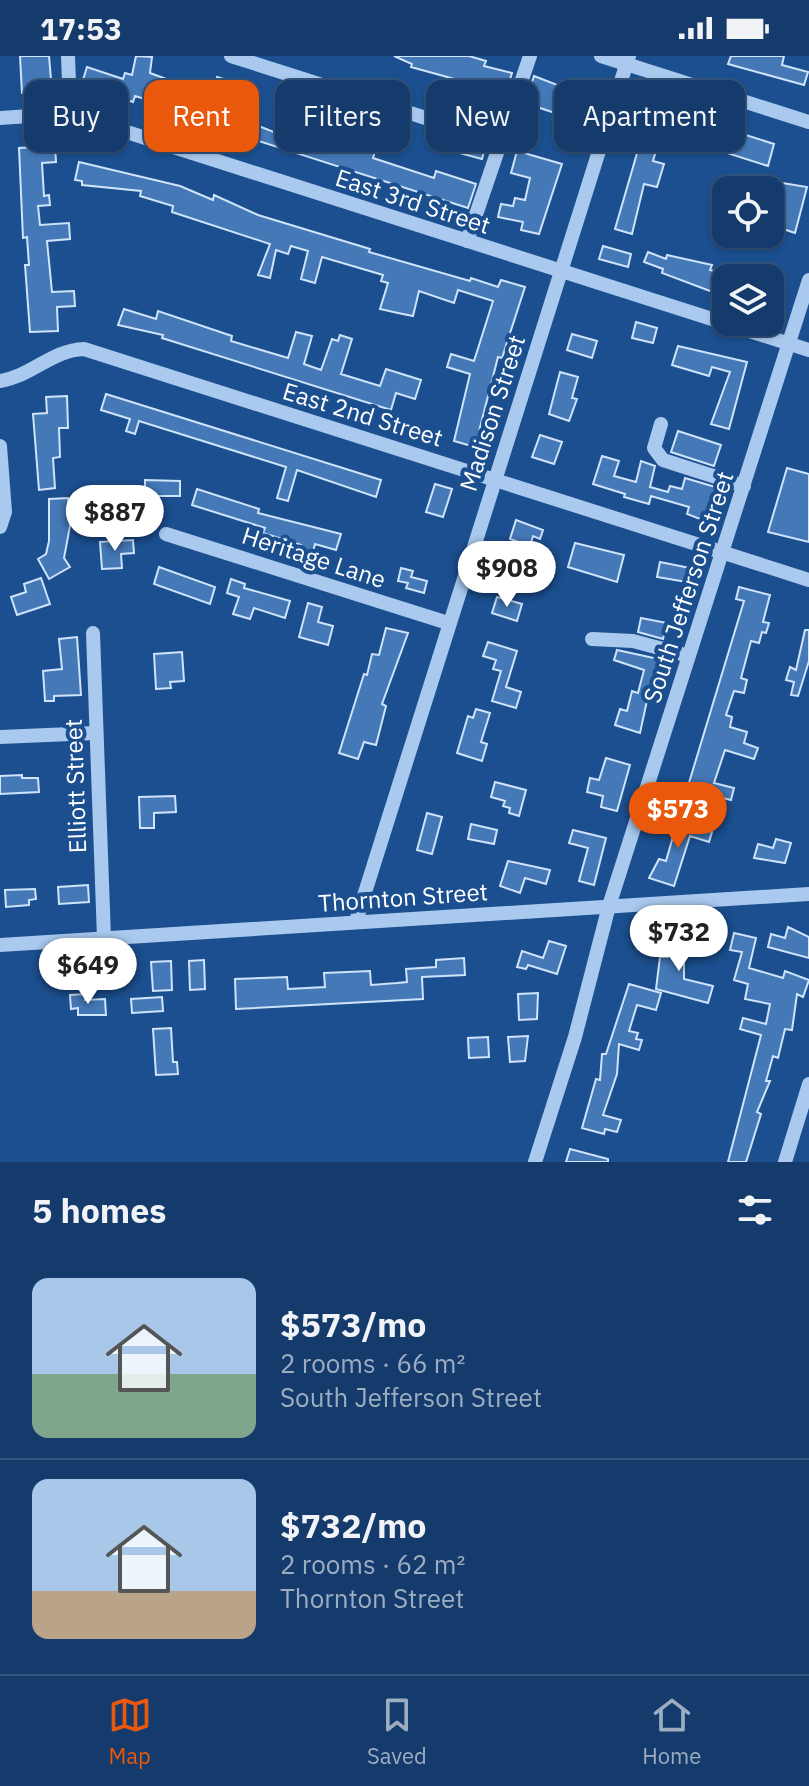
<!DOCTYPE html>
<meta charset="utf-8">
<style>
:root{--surface:#143b6b;--page:#214673;--text:#f1f3f6;--muted:#9dadc1;--line:#33557e;--accent:#ea580c}
body{margin:0;font-family:"IBM Plex Sans",sans-serif;background:var(--page);color:var(--text);height:100vh;display:flex;flex-direction:column;font-size:30px;white-space:nowrap}
*{box-sizing:border-box;margin:0}
p{font-size:26px;color:var(--muted)}
.icon{flex:none;width:44px;height:44px;fill:none;stroke:currentColor;stroke-width:2;stroke-linecap:round;stroke-linejoin:round}
.map{position:relative;height:1106px;overflow:hidden}
.side{display:flex;flex-direction:column;background:var(--surface);flex:1}
.side>*{flex:none}
.top-card{position:absolute;left:24px;top:24px;width:762px;height:72px;display:flex;gap:16px}
.fabs{position:absolute;left:712px;top:120px;display:grid;gap:16px}
.fabs a{display:grid;place-items:center;width:72px;height:72px;border-radius:16px;background:var(--surface);box-shadow:0 2px 6px #0004,0 0 0 2px var(--line);font-size:40px}
.price{position:absolute;translate:-50% -68px;padding:0 18px;border-radius:28px;background:#fff;color:#222;font-size:26px;line-height:52px;filter:drop-shadow(0 2px 4px #0008)}
.price::after{content:'';position:absolute;left:50%;top:48px;width:24px;height:18px;margin-left:-12px;background:inherit;clip-path:polygon(0 0,100% 0,50% 100%)}
.price.on{background:var(--accent);color:#fff}
ul{padding:0;list-style:none}
li{display:flex;align-items:center;gap:24px;height:200px;padding:0 32px}
li+li{border-top:2px solid var(--line)}
li span{display:grid;place-items:center;flex:none;width:224px;height:160px;border-radius:16px;color:#555}
li>.icon{margin-inline-start:auto}
span .icon{width:96px;height:96px;fill:#fffc;stroke-width:1}
li b{font-size:34px}
h2{display:flex;justify-content:space-between;align-items:center;height:96px;padding:0 32px;font-size:34px}
.chip{padding:0 28px;border-radius:16px;background:var(--surface);box-shadow:0 2px 6px #0004,0 0 0 2px var(--line);font-size:28px;line-height:72px}
.chip.on{background:var(--accent);color:#fff}
.status{display:flex;justify-content:space-between;align-items:center;height:56px;padding:0 40px;background:var(--surface);direction:ltr}
.status svg{height:22px;fill:currentColor}
.dock{display:flex;justify-content:space-around;align-items:center;height:112px;border-top:2px solid var(--line);background:var(--surface);font-size:22px;color:var(--muted)}
.dock a{display:grid;justify-items:center;gap:4px}
.dock .on{color:var(--accent)}
.map>svg:first-child{display:block}
.building{fill:#4478b7;stroke:#cfe3fa;stroke-width:2}
.lines{fill:none;stroke-linecap:round;stroke-linejoin:round}
.minor{stroke:#a9c9ee;stroke-width:14}
.labels{text-anchor:middle;dominant-baseline:central;stroke-width:8;stroke-linejoin:round;paint-order:stroke}
.street-label{font-size:24px;fill:#fff;stroke:#1b4f8f}
</style>
<div class="status"><b>17:53</b><svg viewBox="0 0 49 12"><path d="M0 12V9h3v3zM5 12V6h3v6zM10 12V3h3v9zM15 12V0h3v12zM26 1h20v11H26zM47 4h2v5h-2z"/></svg></div>
<div class="map">
<svg width="809" height="1106" viewBox="0 0 809 1106">
<rect width="100%" height="100%" fill="#1b4f8f"/>
<!-- building -->
<path class="building" d="M 20,0 L 49,0 L 52,35 L 22,37 Z
M 136,0 L 152,1 L 150,17 L 172,25 L 165,49 L 135,40 L 133,46 L 81,30 L 87,11 L 123,23 L 125,17 L 132,19 Z
M 394,0 L 469,0 L 486,5 L 484,10 L 512,17 L 508,30 L 497,28 L 496,33 L 482,29 L 475,58 L 462,55 L 469,27 L 411,11 L 412,8 Z
M 731,0 L 784,0 L 782,9 L 808,16 L 804,29 L 728,8 Z
M 534,20 L 578,37 L 566,78 L 556,75 L 559,65 L 553,63 L 555,57 L 525,47 Z
M 217,21 L 230,25 L 221,55 L 276,77 L 287,36 L 300,40 L 294,60 L 361,84 L 362,81 L 378,86 L 373,102 L 434,122 L 436,115 L 476,128 L 468,152 L 171,57 L 175,43 L 208,50 Z
M 654,45 L 682,53 L 680,58 L 774,88 L 768,110 L 677,81 L 676,87 L 662,83 L 666,67 L 650,62 Z
M 446,79 L 485,92 L 482,103 L 441,92 Z
M 640,87 L 657,91 L 653,105 L 664,108 L 657,131 L 644,128 L 632,178 L 615,173 Z
M 55,90 L 56,106 L 42,107 L 44,140 L 49,139 L 50,149 L 38,150 L 40,169 L 69,167 L 70,183 L 47,185 L 52,236 L 74,235 L 75,250 L 57,251 L 58,275 L 30,276 L 25,209 L 29,209 L 27,181 L 23,182 L 19,92 Z
M 517,95 L 562,108 L 539,178 L 521,174 L 523,166 L 498,161 L 501,148 L 513,150 L 515,142 L 525,144 L 530,122 L 511,117 Z
M 79,106 L 180,130 L 213,144 L 214,139 L 258,159 L 370,193 L 369,196 L 470,225 L 471,222 L 498,231 L 501,224 L 525,231 L 502,302 L 498,301 L 475,391 L 454,385 L 470,318 L 447,311 L 451,298 L 474,305 L 493,245 L 458,234 L 454,247 L 419,235 L 413,260 L 398,257 L 380,253 L 388,227 L 381,225 L 383,219 L 322,201 L 315,227 L 301,223 L 308,195 L 291,190 L 288,198 L 276,194 L 270,222 L 258,219 L 270,188 L 172,156 L 173,150 L 140,140 L 141,135 L 82,129 L 82,125 L 75,124 Z
M 770,125 L 807,131 L 795,177 L 774,170 L 778,157 L 770,155 Z
M 603,190 L 631,198 L 628,211 L 599,203 Z
M 648,196 L 666,203 L 667,199 L 712,209 L 710,214 L 726,218 L 726,241 L 662,217 L 663,213 L 644,206 Z
M 124,253 L 156,263 L 158,255 L 232,280 L 231,285 L 288,302 L 296,276 L 312,280 L 304,308 L 321,314 L 332,283 L 338,285 L 340,279 L 352,283 L 341,318 L 380,330 L 386,313 L 421,324 L 415,343 L 396,337 L 391,354 L 162,282 L 163,279 L 118,269 Z
M 636,266 L 657,272 L 653,287 L 632,282 Z
M 572,278 L 597,285 L 592,302 L 567,294 Z
M 678,290 L 747,306 L 729,373 L 711,368 L 730,316 L 712,311 L 709,320 L 672,309 Z
M 560,316 L 578,321 L 572,342 L 577,343 L 569,365 L 549,358 Z
M 106,338 L 381,424 L 376,441 L 297,414 L 288,445 L 277,442 L 286,411 L 139,365 L 135,378 L 126,375 L 130,363 L 101,354 Z
M 67,340 L 68,372 L 59,372 L 60,401 L 53,402 L 55,432 L 39,434 L 33,358 L 47,357 L 46,341 Z
M 678,375 L 721,389 L 714,410 L 671,396 Z
M 540,379 L 562,386 L 554,408 L 532,401 Z
M 602,400 L 619,405 L 614,420 L 636,426 L 641,405 L 655,410 L 650,431 L 668,436 L 670,430 L 682,433 L 685,422 L 722,433 L 720,442 L 714,440 L 705,465 L 687,458 L 689,451 L 651,440 L 649,448 L 624,441 L 625,438 L 593,428 Z
M 787,412 L 809,418 L 809,486 L 768,476 Z
M 145,424 L 180,425 L 180,440 L 145,440 Z
M 435,428 L 452,433 L 443,461 L 426,456 Z
M 123,433 L 142,440 L 130,470 L 106,461 L 112,446 L 118,448 Z
M 197,433 L 259,453 L 258,457 L 341,478 L 336,494 L 315,488 L 312,500 L 299,496 L 301,489 L 263,477 L 265,472 L 192,449 Z
M 68,442 L 70,470 L 64,502 L 70,511 L 49,523 L 38,503 L 46,498 L 49,485 L 49,443 Z
M 516,464 L 543,474 L 540,483 L 533,480 L 530,490 L 510,483 Z
M 133,484 L 134,497 L 121,498 L 122,512 L 102,513 L 100,486 Z
M 575,487 L 624,499 L 617,526 L 568,511 Z
M 660,506 L 690,512 L 687,526 L 657,521 Z
M 159,511 L 215,531 L 210,548 L 154,528 Z
M 401,512 L 413,515 L 411,521 L 427,525 L 424,537 L 406,532 L 408,527 L 398,525 Z
M 41,522 L 50,548 L 17,559 L 11,541 L 26,536 L 24,528 Z
M 231,523 L 245,528 L 244,532 L 290,545 L 285,562 L 254,552 L 250,563 L 233,558 L 239,541 L 227,537 Z
M 739,531 L 770,539 L 763,566 L 769,567 L 766,577 L 762,576 L 759,587 L 751,585 L 741,622 L 747,624 L 744,637 L 734,635 L 726,659 L 732,661 L 730,671 L 747,676 L 744,687 L 758,692 L 754,703 L 725,694 L 714,727 L 734,732 L 731,744 L 710,739 L 707,747 L 685,740 L 744,545 L 736,543 Z
M 497,541 L 522,548 L 517,565 L 492,557 Z
M 308,547 L 322,551 L 318,566 L 333,570 L 328,589 L 299,581 Z
M 641,562 L 667,567 L 663,583 L 638,576 Z
M 386,572 L 408,577 L 382,648 L 386,650 L 376,689 L 364,686 L 358,703 L 339,697 L 364,618 L 367,619 L 372,598 L 379,599 Z
M 805,574 L 809,574 L 809,605 L 798,640 L 791,639 L 794,626 L 786,624 L 790,611 L 796,614 Z
M 77,581 L 81,639 L 54,640 L 54,645 L 45,645 L 43,615 L 62,613 L 59,583 Z
M 488,586 L 517,595 L 506,631 L 521,636 L 516,652 L 492,645 L 501,615 L 493,613 L 496,604 L 483,600 Z
M 617,594 L 663,604 L 657,627 L 651,626 L 640,677 L 615,669 L 620,653 L 627,655 L 632,635 L 638,637 L 644,614 L 614,604 Z
M 182,596 L 184,625 L 170,626 L 171,632 L 156,633 L 154,598 Z
M 476,653 L 490,657 L 481,686 L 487,688 L 482,705 L 457,697 L 468,660 L 473,662 Z
M 606,702 L 630,709 L 617,755 L 601,751 L 603,740 L 587,736 L 590,722 L 599,724 Z
M 22,719 L 22,722 L 38,722 L 39,736 L 0,738 L 0,720 Z
M 495,726 L 526,734 L 519,760 L 509,757 L 510,752 L 503,750 L 505,745 L 491,741 Z
M 175,740 L 176,756 L 154,757 L 154,772 L 140,772 L 139,741 Z
M 680,756 L 694,760 L 691,770 L 712,776 L 709,786 L 690,780 L 674,830 L 649,822 L 659,803 L 666,805 Z
M 427,757 L 442,761 L 432,798 L 417,794 Z
M 471,768 L 497,774 L 494,788 L 468,783 Z
M 573,774 L 606,782 L 594,829 L 579,825 L 588,792 L 569,787 Z
M 776,783 L 791,787 L 785,807 L 754,802 L 758,788 L 773,792 Z
M 508,805 L 550,814 L 546,828 L 525,822 L 520,837 L 500,830 Z
M 88,829 L 89,846 L 59,848 L 58,831 Z
M 35,833 L 36,843 L 29,844 L 29,849 L 6,851 L 5,834 Z
M 788,871 L 809,881 L 809,902 L 768,891 L 771,878 L 785,882 Z
M 668,877 L 684,877 L 684,923 L 713,930 L 708,947 L 656,933 L 660,901 L 668,901 Z
M 734,877 L 756,882 L 749,912 L 783,922 L 785,915 L 809,924 L 803,941 L 797,938 L 792,974 L 785,973 L 778,1002 L 773,1000 L 766,1025 L 770,1025 L 757,1056 L 761,1058 L 746,1106 L 728,1106 L 761,979 L 740,973 L 743,962 L 766,968 L 770,948 L 745,943 L 748,928 L 734,924 L 742,896 L 730,894 Z
M 549,885 L 566,890 L 557,918 L 528,909 L 526,913 L 517,911 L 522,895 L 543,902 Z
M 464,902 L 465,919 L 422,921 L 423,943 L 236,953 L 235,923 L 287,921 L 288,933 L 325,931 L 324,917 L 370,915 L 371,929 L 397,927 L 407,926 L 406,913 L 436,911 L 436,904 Z
M 204,904 L 205,933 L 190,934 L 189,905 Z
M 171,905 L 172,934 L 153,935 L 151,906 Z
M 629,928 L 661,937 L 656,954 L 637,949 L 629,975 L 638,977 L 636,983 L 642,984 L 639,994 L 619,988 L 617,1018 L 603,1059 L 621,1064 L 617,1076 L 605,1073 L 604,1078 L 582,1072 L 596,1023 L 600,1024 L 602,998 L 606,998 Z
M 538,937 L 537,963 L 519,964 L 518,938 Z
M 85,938 L 85,944 L 105,943 L 106,959 L 78,959 L 78,952 L 71,953 L 70,939 Z
M 162,941 L 163,955 L 132,957 L 131,943 Z
M 171,972 L 173,1006 L 177,1006 L 178,1018 L 156,1019 L 153,973 Z
M 528,980 L 525,1005 L 510,1006 L 508,981 Z
M 488,981 L 489,1001 L 469,1002 L 468,982 Z
M 570,1093 L 608,1103 L 608,1106 L 566,1106 Z"/>
<g class="lines">
<!-- minor -->
<path class="minor" d="M 231,0 L 501,86
M 601,0 L 809,66
M 60,58 L 69,27 L 68,0
M 0,62 L 60,58 L 83,62 L 809,294
M 467,185 L 530,0
M 0,325 C 32,320 52,294 84,293 L 809,524
M 661,368 L 654,392 L 663,404 L 744,430
M 0,390 L 5,456 L 0,471
M 166,478 L 448,567
M 93,577 L 104,882
M 592,583 L 633,585 L 689,600
M 0,681 L 95,677
M 356,865 L 629,0
M 0,889 L 809,838
M 535,1106 L 575,981 L 609,850 L 809,224
M 785,1106 L 809,1028"/>
</g>
<g class="labels">
<!-- street labels -->
<g class="street-label">
<text transform="translate(413 145) rotate(18)">East 3rd Street</text>
<text transform="translate(492 357) rotate(-72)">Madison Street</text>
<text transform="translate(363 358) rotate(17)">East 2nd Street</text>
<text transform="translate(314 501) rotate(18)">Heritage Lane</text>
<text transform="translate(688 531) rotate(-72)">South Jefferson Street</text>
<text transform="translate(75 730) rotate(-92)">Elliott Street</text>
<text transform="translate(403 841) rotate(-4)">Thornton Street</text>
</g>
</g>
</svg>
<div class="fabs">
<a><svg class="icon" aria-label="locate" viewBox="0 0 24 24"><circle cx="12" cy="12" r="6"/><path d="M12 2v4M12 18v4M2 12h4M18 12h4"/></svg></a>
<a><svg class="icon" aria-label="layers" viewBox="0 0 24 24"><path d="M12 4l9 5-9 5-9-5zM3 14l9 5 9-5"/></svg></a>
</div>
<b class="price" style="left:115px;top:497px">$887</b>
<b class="price" style="left:507px;top:553px">$908</b>
<b class="price on" style="left:678px;top:794px">$573</b>
<b class="price" style="left:679px;top:917px">$732</b>
<b class="price" style="left:88px;top:950px">$649</b>
<div class="top-card">
<a class="chip">Buy</a>
<a class="chip on">Rent</a>
<a class="chip">Filters</a>
<a class="chip">New</a>
<a class="chip">Apartment</a>
</div>
</div>
<section class="side">
<h2>5 homes<svg class="icon" aria-label="filters" viewBox="0 0 24 24"><path d="M4 7h16M4 17h16"/><circle cx="9" cy="7" r="2"/><circle cx="15" cy="17" r="2"/></svg></h2>
<ul>
<li><span style="background:linear-gradient(#a9c7e8 60%,#7fa58c 0)"><svg class="icon" aria-label="home" viewBox="0 0 24 24"><path d="M3 11l9-7 9 7M6 9v11h12V9"/></svg></span><div><b>$573/mo</b><p>2 rooms · 66 m²</p><p>South Jefferson Street</p></div></li>
<li><span style="background:linear-gradient(#a9c7e8 70%,#b9a48a 0)"><svg class="icon" aria-label="home" viewBox="0 0 24 24"><path d="M3 11l9-7 9 7M6 9v11h12V9"/></svg></span><div><b>$732/mo</b><p>2 rooms · 62 m²</p><p>Thornton Street</p></div></li>
</ul>
</section>
<nav class="dock">
<a class="on"><svg class="icon" aria-label="map" viewBox="0 0 24 24"><path d="M3 6l6-2 6 2 6-2v14l-6 2-6-2-6 2zM9 4v14M15 6v14"/></svg>Map</a>
<a><svg class="icon" aria-label="saved" viewBox="0 0 24 24"><path d="M7 4h10v16l-5-4-5 4z"/></svg>Saved</a>
<a><svg class="icon" aria-label="home" viewBox="0 0 24 24"><path d="M3 11l9-7 9 7M6 9v11h12V9"/></svg>Home</a>
</nav>
